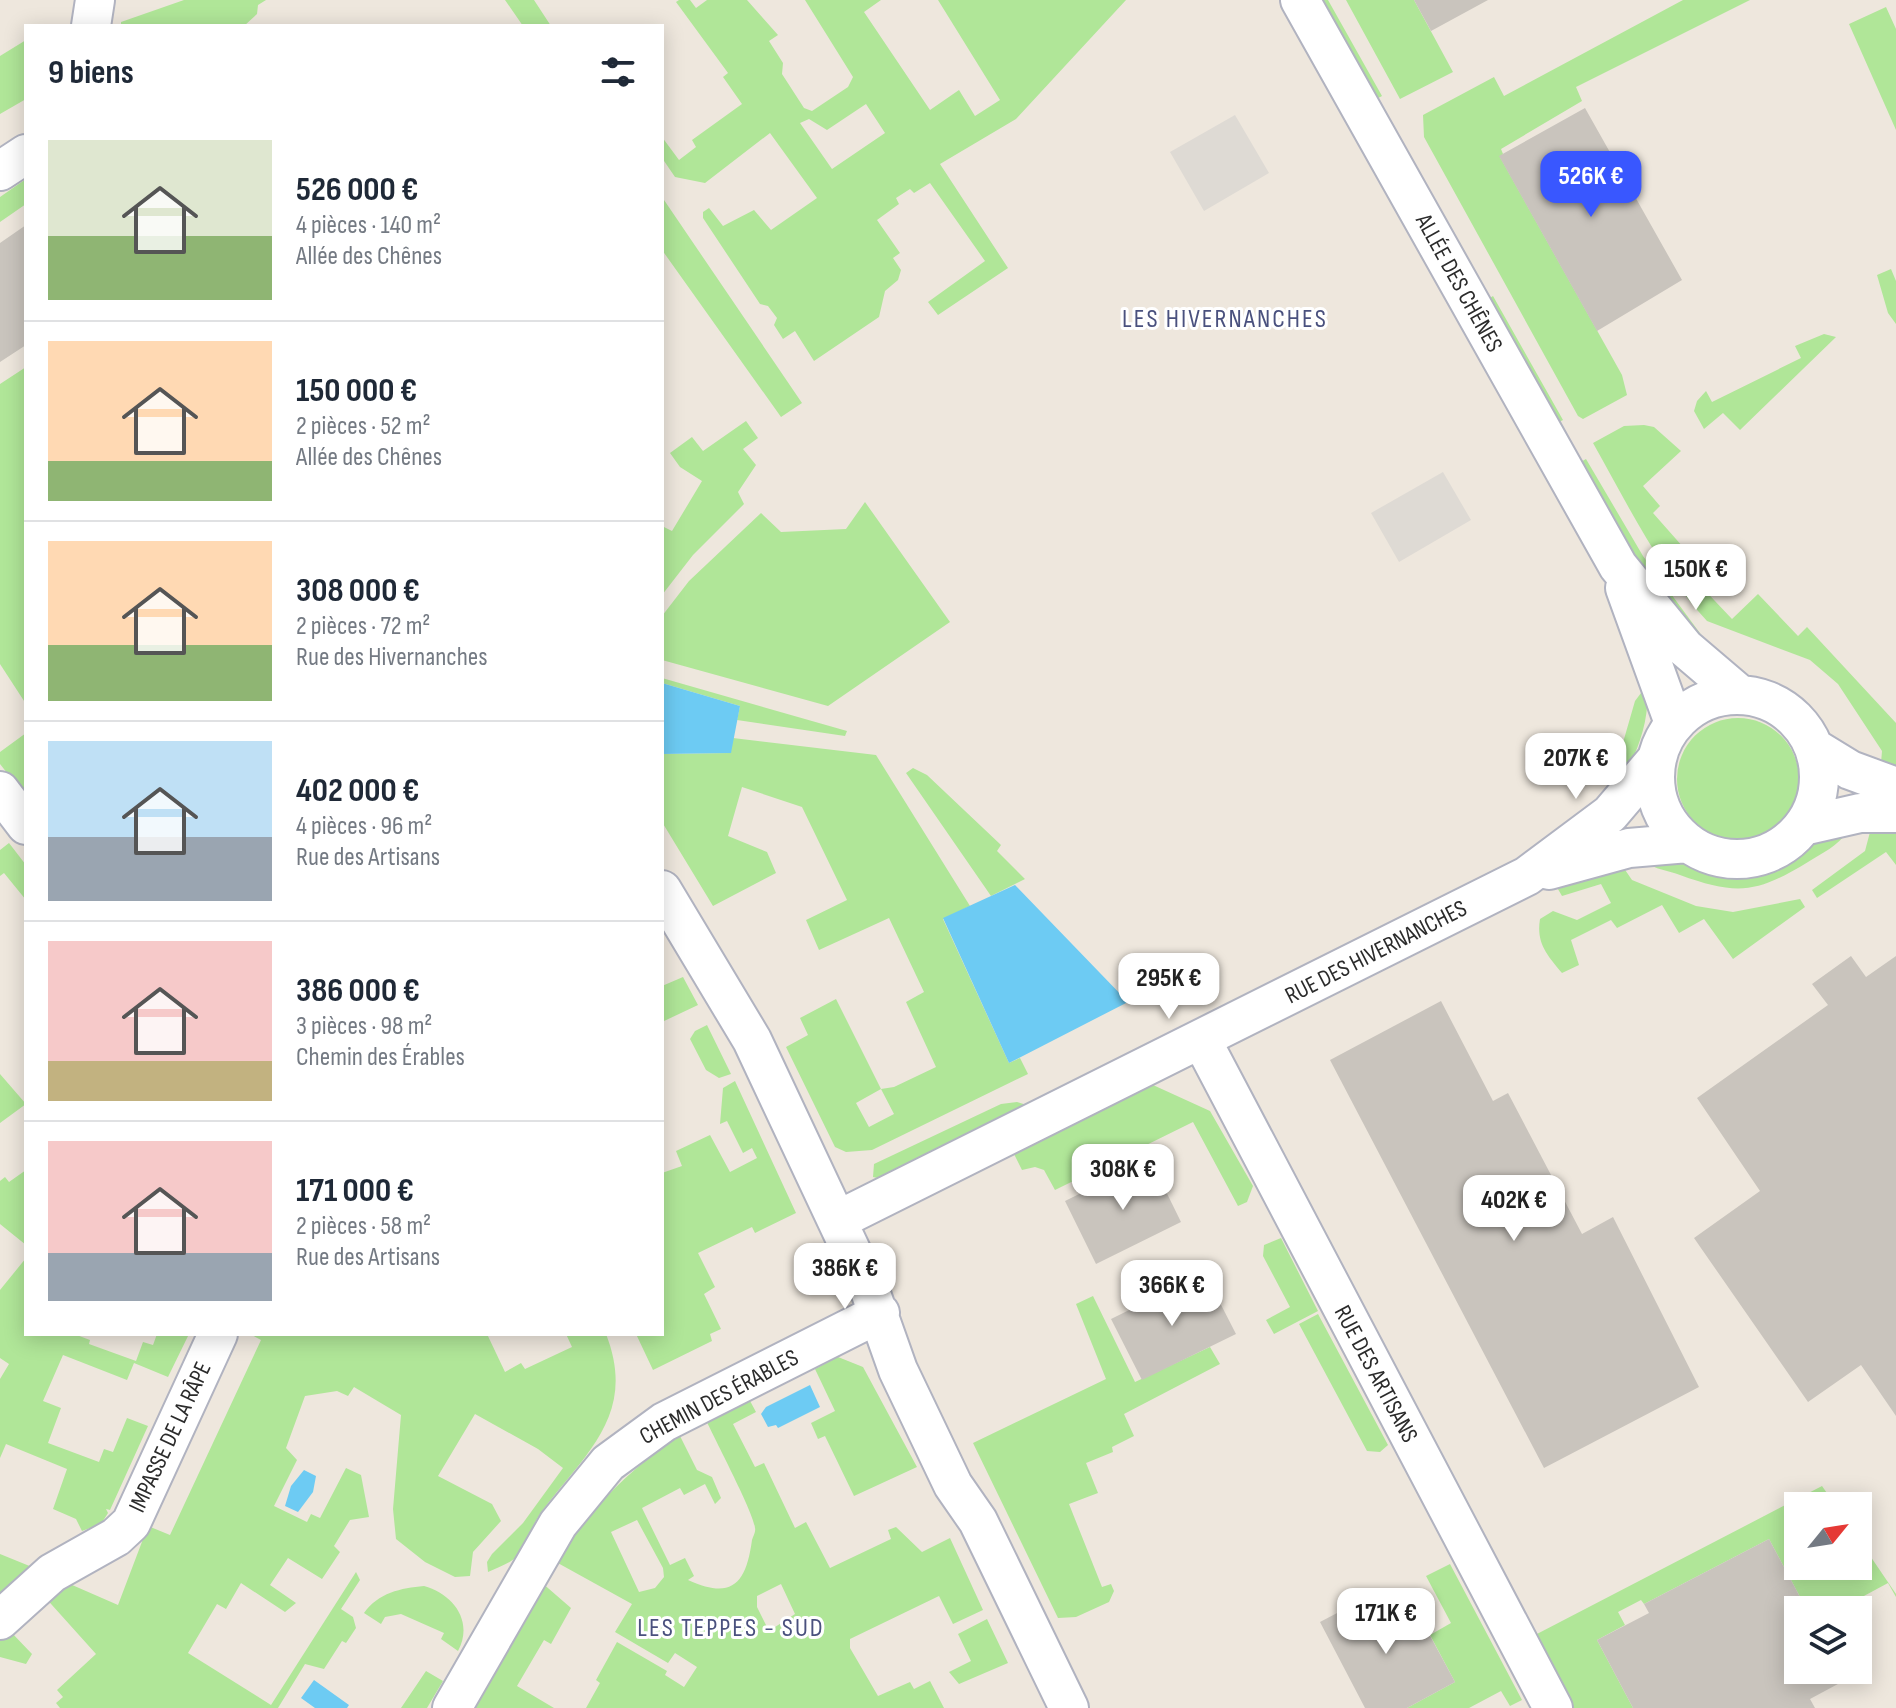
<!DOCTYPE html>
<html lang="fr">
<meta charset="utf-8">
<style>
:root{--surface:#fff;--page:#f2f2f3;--text:#1f2937;--muted:#747a83;--line:#e0e1e3;--accent:#3957ff}
body{margin:0;font-family:"Sofia Sans Condensed",sans-serif;background:var(--page);color:var(--text);height:100vh;display:flex;flex-direction:column;font-size:30px;white-space:nowrap}
*{box-sizing:border-box;margin:0}
p{font-size:26px;color:var(--muted)}
.icon{flex:none;width:44px;height:44px;fill:none;stroke:currentColor;stroke-width:2;stroke-linecap:round;stroke-linejoin:round}
.map{position:relative;flex:1;overflow:hidden}
.side{position:absolute;left:24px;top:24px;width:640px;height:1312px;display:flex;flex-direction:column;background:var(--surface);border-radius:0px;box-shadow:0 4px 20px #0003}
.side>*{flex:none}
.needle{width:52px;rotate:60deg}
.tools{position:absolute;left:1784px;top:1492px;display:grid;gap:16px}
.tools a{display:grid;place-items:center;width:88px;height:88px;border-radius:0px;background:var(--surface);box-shadow:0 4px 20px #0003;font-size:40px}
.price{position:absolute;translate:-50% -68px;padding:0 18px;border-radius:16px;background:#fff;color:#222;font-size:26px;line-height:52px;filter:drop-shadow(0 2px 4px #0008)}
.price::after{content:'';position:absolute;left:50%;top:48px;width:24px;height:18px;margin-left:-12px;background:inherit;clip-path:polygon(0 0,100% 0,50% 100%)}
.price.current{background:var(--accent);color:#fff}
ul{padding:0;list-style:none}
li{display:flex;align-items:center;gap:24px;height:200px;padding:0 24px}
li+li{border-top:2px solid var(--line)}
li span{display:grid;place-items:center;flex:none;width:224px;height:160px;border-radius:0px;color:#555}
li>.icon{margin-inline-start:auto}
span .icon{width:96px;height:96px;fill:#fffc;stroke-width:1}
li b{font-size:34px}
h2{display:flex;justify-content:space-between;align-items:center;height:96px;padding:0 24px;font-size:34px}
.map>svg:first-child{display:block}
.green{fill:#b0e698;fill-rule:evenodd}
.plaza{fill:#dedad4}
.water{fill:#6dcbf3}
.building{fill:#c9c4bd}
.lines{fill:none;stroke-linecap:round;stroke-linejoin:round}
.street-casing{stroke:#b1b3c0;stroke-width:42}
.street{stroke:#fff;stroke-width:38}
.labels{text-anchor:middle;dominant-baseline:central;stroke-width:6;stroke-linejoin:round;paint-order:stroke}
.street-label{font-size:24px;fill:#2b2b2b;stroke:#fff}
.neighbourhood-label{font-size:26px;letter-spacing:2px;fill:#4a517e;stroke:#fff}
</style>
<div class="map">
<svg width="1896" height="1708" viewBox="0 0 1896 1708">
<rect width="100%" height="100%" fill="#eee7dd"/>
<!-- green -->
<path class="green" d="M 184,0 L 266,0 L 258,5 L 257,14 L 244,26 L 121,26 L 121,22 Z
M 505,0 L 534,0 L 551,26 L 523,26 Z
M 679,0 L 690,0 L 696,8 L 707,0 L 747,0 L 778,35 L 769,41 L 783,63 L 782,74 L 804,108 L 812,111 L 848,87 L 853,77 L 805,0 L 881,0 L 864,12 L 930,110 L 959,90 L 975,116 L 1000,100 L 938,0 L 1126,0 L 1016,119 L 940,164 L 1008,268 L 938,315 L 928,302 L 985,261 L 930,183 L 914,193 L 910,189 L 896,198 L 899,204 L 877,220 L 900,253 L 893,258 L 901,270 L 898,280 L 885,291 L 879,317 L 814,361 L 795,331 L 783,339 L 774,325 L 777,318 L 768,306 L 760,304 L 703,218 L 703,212 L 709,208 L 723,226 L 754,210 L 771,230 L 817,198 L 770,133 L 705,183 L 675,177 L 662,158 L 662,137 L 679,160 L 696,147 L 692,140 L 742,104 L 723,77 L 728,73 L 676,2 ZM 866,104 L 885,133 L 832,169 L 800,123 L 809,119 L 827,130 Z
M 1315,0 L 1328,0 L 1382,96 L 1371,102 Z
M 1346,0 L 1414,0 L 1453,72 L 1400,99 Z
M 1683,0 L 1750,0 L 1576,87 L 1582,101 L 1501,149 L 1503,154 L 1500,157 L 1622,375 L 1627,395 L 1583,419 L 1578,416 L 1424,137 L 1423,115 L 1494,77 L 1504,96 Z
M 1886,7 L 1896,29 L 1896,130 L 1849,24 Z
M 26,40 L 26,99 L 0,114 L 0,56 Z
M 26,179 L 26,204 L 0,222 L 0,197 Z
M 662,197 L 802,403 L 781,417 L 662,250 Z
M 1891,269 L 1896,281 L 1896,324 L 1888,313 L 1877,275 Z
M 1493,296 L 1563,420 L 1555,424 L 1485,301 Z
M 1824,334 L 1836,337 L 1740,430 L 1723,413 L 1704,429 L 1694,411 L 1697,401 L 1706,391 L 1712,402 L 1801,358 L 1795,346 Z
M 26,367 L 26,704 L 0,664 L 0,384 Z
M 746,421 L 758,438 L 743,449 L 756,465 L 738,492 L 744,504 L 693,555 L 662,595 L 662,526 L 672,531 L 702,481 L 680,467 L 670,453 L 692,437 L 703,451 Z
M 1644,425 L 1654,427 L 1681,451 L 1643,486 L 1660,506 L 1653,513 L 1706,573 L 1697,582 L 1732,619 L 1758,594 L 1798,636 L 1807,627 L 1896,723 L 1896,767 L 1881,763 L 1882,751 L 1838,684 L 1810,660 L 1707,621 C 1659,570 1627,503 1593,443 L 1624,426 Z
M 1586,459 L 1643,556 L 1705,640 L 1697,645 L 1633,558 L 1577,464 Z
M 865,502 L 950,622 L 828,706 L 662,660 L 662,616 L 689,581 L 761,513 L 781,532 L 846,529 Z
M 662,678 L 847,731 L 845,736 L 737,720 L 740,706 L 662,683 Z
M 1647,685 C 1651,725 1633,768 1607,798 L 1635,701 Z
M1677 779a61 61 0 1 1 122 0a61 61 0 1 1-122 0Z
M 26,733 L 26,797 L 0,764 L 0,752 Z
M 733,738 L 876,755 L 970,906 L 943,919 L 1009,1063 L 1020,1058 L 1028,1074 L 872,1150 L 846,1152 L 835,1147 L 786,1047 L 808,1035 L 800,1018 L 836,999 L 881,1089 L 894,1087 L 936,1067 L 906,1002 L 924,992 L 889,918 L 819,950 L 806,920 L 847,900 L 802,807 L 742,787 L 728,836 L 767,852 L 776,873 L 713,906 L 662,822 L 662,754 L 730,753 ZM 881,1089 L 894,1114 L 869,1127 L 856,1103 Z
M 913,768 L 927,775 L 1001,845 L 997,851 L 1025,879 L 991,896 L 906,773 Z
M 1847,832 C 1838,846 1822,853 1808,862 C 1757,893 1738,896 1680,875 C 1669,871 1656,869 1645,863 L 1674,857 L 1717,875 L 1757,873 L 1777,866 L 1818,839 Z
M 1870,832 L 1896,832 L 1896,865 L 1886,852 L 1817,898 L 1812,890 L 1865,851 Z
M 9,843 L 26,865 L 26,900 L 4,873 L 0,876 L 0,850 Z
M 1619,861 L 1632,880 L 1696,906 L 1733,912 L 1800,899 L 1805,907 L 1733,959 L 1704,919 L 1679,933 L 1662,905 L 1617,928 L 1611,920 L 1571,940 L 1579,965 L 1562,973 C 1547,955 1536,943 1540,919 L 1553,911 L 1577,920 L 1611,903 L 1601,884 L 1562,896 L 1555,884 Z
M 683,977 L 698,1005 L 662,1022 L 662,986 Z
M 707,1025 L 731,1074 L 719,1078 L 706,1070 L 690,1039 L 695,1031 Z
M 0,1074 L 26,1104 L 0,1123 Z
M 735,1081 L 796,1213 L 755,1233 L 752,1227 L 698,1253 L 715,1287 L 704,1294 L 721,1329 L 710,1334 L 712,1341 L 653,1370 L 636,1334 L 662,1334 L 662,1173 L 682,1166 L 676,1151 L 710,1135 L 730,1172 L 757,1158 L 752,1148 L 743,1153 L 727,1121 L 720,1124 L 723,1088 Z
M 1153,1085 L 1210,1111 L 1253,1186 L 1247,1202 L 1238,1206 L 1193,1122 L 1055,1190 L 1044,1170 L 1035,1167 L 1022,1170 L 1014,1154 Z
M 1017,1102 L 1030,1106 L 882,1179 L 873,1177 L 874,1164 L 1001,1104 Z
M 26,1170 L 26,1245 L 0,1224 L 0,1181 L 5,1177 L 9,1182 Z
M 1281,1238 L 1318,1311 L 1274,1334 L 1266,1320 L 1290,1307 L 1263,1256 L 1264,1245 Z
M 26,1258 L 26,1334 L 74,1334 L 90,1340 L 89,1344 L 136,1361 L 143,1342 L 153,1345 L 157,1334 L 189,1334 L 168,1377 L 134,1363 L 127,1380 L 63,1355 L 43,1401 L 61,1408 L 48,1443 L 99,1462 L 104,1449 L 113,1452 L 127,1418 L 148,1426 L 110,1510 L 106,1509 L 108,1513 L 101,1524 L 82,1531 L 76,1519 L 53,1509 L 67,1469 L 6,1444 L 0,1458 L 0,1379 L 9,1364 L 0,1358 L 0,1290 Z
M 1093,1296 L 1135,1382 L 1210,1347 L 1220,1364 L 1124,1414 L 1134,1436 L 1112,1447 L 1113,1452 L 1086,1463 L 1098,1493 L 1069,1504 L 1102,1587 L 1111,1584 L 1114,1591 L 1109,1602 L 1076,1617 L 1058,1618 L 973,1443 L 1106,1379 L 1076,1304 Z
M 1318,1314 L 1388,1445 L 1380,1452 L 1367,1451 L 1299,1324 Z
M 250,1334 L 487,1334 L 505,1372 L 521,1363 L 525,1369 L 572,1347 L 566,1334 L 606,1334 C 638,1416 584,1454 540,1514 C 531,1527 526,1547 515,1558 C 509,1564 496,1568 488,1572 L 487,1562 L 492,1554 L 523,1523 L 563,1468 L 538,1449 L 475,1414 L 438,1476 L 492,1504 L 501,1521 L 473,1552 L 470,1576 L 455,1577 L 425,1562 L 396,1539 L 393,1509 L 401,1415 L 354,1387 L 348,1396 L 337,1391 L 305,1396 L 286,1448 L 297,1460 L 274,1506 L 307,1522 L 311,1514 L 320,1518 L 346,1468 L 361,1475 L 369,1517 L 350,1520 L 334,1546 L 340,1552 L 322,1579 L 288,1558 L 270,1585 L 296,1603 L 285,1612 L 241,1583 L 226,1609 L 217,1604 L 188,1653 L 271,1705 L 356,1572 L 360,1580 L 341,1609 L 353,1617 L 356,1628 L 346,1643 L 342,1641 L 324,1669 L 305,1664 L 278,1708 L 60,1708 L 56,1703 L 63,1697 L 57,1690 L 96,1654 L 43,1595 L 63,1581 L 118,1605 L 148,1526 L 170,1535 L 261,1340 Z
M 838,1357 L 863,1367 L 917,1467 L 854,1496 L 825,1436 L 818,1439 L 811,1423 L 835,1411 L 815,1369 Z
M 749,1399 L 756,1412 L 733,1424 L 755,1467 L 764,1463 L 795,1528 L 806,1522 L 830,1568 L 891,1539 L 888,1530 L 896,1527 L 922,1552 L 950,1538 L 983,1610 L 953,1624 L 939,1596 L 850,1639 L 850,1648 L 878,1696 L 910,1682 L 914,1689 L 930,1681 L 944,1708 L 586,1708 L 600,1683 L 596,1680 L 617,1642 L 667,1671 L 665,1675 L 684,1687 L 697,1667 L 675,1653 L 668,1663 L 615,1632 L 632,1604 L 556,1562 C 590,1510 627,1470 680,1436 L 697,1470 L 712,1477 L 721,1498 L 715,1504 L 705,1484 L 684,1495 L 680,1488 L 642,1508 L 670,1565 L 685,1558 L 694,1576 L 688,1580 C 732,1600 746,1584 752,1540 C 753,1536 756,1532 755,1528 C 754,1513 715,1440 706,1420 ZM 637,1520 L 663,1568 L 664,1577 L 655,1588 L 639,1592 L 611,1532 ZM 781,1584 L 795,1614 L 769,1631 L 757,1607 L 757,1596 Z
M 1822,1486 L 1836,1506 L 1798,1506 L 1798,1566 L 1858,1566 L 1858,1538 L 1896,1594 L 1896,1597 L 1888,1583 L 1838,1610 L 1807,1610 L 1769,1539 L 1644,1604 L 1641,1600 L 1618,1612 L 1625,1625 L 1597,1640 L 1633,1708 L 1573,1708 L 1535,1635 Z
M 0,1554 L 32,1567 L 0,1600 Z
M 1450,1564 L 1522,1700 L 1510,1706 L 1501,1691 L 1469,1708 L 1407,1708 L 1455,1682 L 1430,1635 L 1451,1623 L 1426,1576 Z
M 541,1582 L 571,1608 L 551,1644 L 544,1640 L 517,1686 L 554,1708 L 471,1708 Z
M 424,1586 C 453,1594 474,1621 458,1651 L 441,1639 L 444,1633 L 401,1614 L 385,1617 L 381,1624 L 364,1613 C 378,1593 401,1588 424,1586 Z
M 987,1619 L 1008,1663 L 959,1684 L 949,1672 L 971,1661 L 958,1634 Z
M 10,1631 L 32,1654 L 26,1664 L 0,1657 L 0,1641 Z
M 426,1671 L 443,1681 L 427,1708 L 401,1708 Z"/>
<!-- plaza -->
<path class="plaza" d="M 1235,115 L 1269,173 L 1204,211 L 1170,152 Z
M 1443,472 L 1471,520 L 1399,562 L 1371,513 Z"/>
<!-- water -->
<path class="water" d="M 662,683 L 740,706 L 731,753 L 662,754 Z
M 1015,885 L 1128,1002 L 1009,1063 L 943,918 Z
M 810,1385 L 820,1407 L 778,1428 L 776,1425 L 768,1427 L 761,1414 L 766,1407 Z
M 304,1470 L 316,1476 L 313,1492 L 298,1512 L 285,1506 L 291,1486 Z
M 314,1680 L 349,1705 L 347,1708 L 315,1708 L 301,1698 Z"/>
<!-- building -->
<path class="building" d="M 1414,0 L 1488,0 L 1431,31 Z
M 1585,108 L 1682,280 L 1597,331 L 1499,156 Z
M 26,225 L 26,345 L 0,362 L 0,243 Z
M 1851,956 L 1866,977 L 1896,956 L 1896,1416 L 1861,1365 L 1808,1402 L 1694,1238 L 1760,1191 L 1697,1098 L 1828,1005 L 1812,984 Z
M 1441,1001 L 1493,1101 L 1508,1093 L 1582,1234 L 1613,1217 L 1699,1387 L 1544,1468 L 1330,1060 Z
M 1150,1159 L 1181,1222 L 1096,1264 L 1065,1201 Z
M 1194,1278 L 1205,1300 L 1216,1295 L 1236,1334 L 1142,1380 L 1111,1319 Z
M 1769,1539 L 1807,1610 L 1798,1610 L 1798,1670 L 1864,1670 L 1810,1699 L 1815,1708 L 1633,1708 L 1597,1640 L 1649,1613 L 1644,1604 Z
M 1379,1591 L 1400,1630 L 1411,1628 L 1421,1633 L 1427,1630 L 1455,1682 L 1407,1708 L 1365,1708 L 1320,1622 Z"/>
<g class="lines">
<!-- street casing -->
<g class="street-casing">
<path id="street" d="M 1300,0 L 1618,566 L 1685,648 L 1739,694
M 91,26 L 95,0
M 0,171 L 26,154
M 1625,588 L 1674,723
M1655 777a82 82 0 1 1 164 0a82 82 0 1 1-164 0Z
M 1814,748 L 1850,770 L 1896,787
M 0,791 L 26,825
M 1803,826 L 1860,813 L 1896,813
M 1549,870 L 1629,848 L 1688,843
M 662,890 L 752,1040 L 870,1291 L 898,1370 L 953,1485 L 978,1521 L 1069,1708
M 1201,1039 L 1553,1708
M 838,1220 L 1527,876 L 1610,814 L 1656,760
M 0,1620 L 52,1573 L 116,1537 L 131,1523 L 218,1334
M 452,1708 L 558,1524 L 608,1463 L 664,1422 L 880,1313"/>
</g>
<!-- street -->
<use href="#street" class="street"/>
</g>
<g class="labels">
<!-- street labels -->
<g class="street-label">
<text transform="translate(1459 283) rotate(61)">ALLÉE DES CHÊNES</text>
<text transform="translate(1376 952) rotate(-27)">RUE DES HIVERNANCHES</text>
<text transform="translate(1376 1374) rotate(62)">RUE DES ARTISANS</text>
<text transform="translate(719 1397) rotate(-28)">CHEMIN DES ÉRABLES</text>
<text transform="translate(170 1437) rotate(-65)">IMPASSE DE LA RÂPE</text>
</g>
<!-- neighbourhood labels -->
<g class="neighbourhood-label">
<text x="1225" y="319">LES HIVERNANCHES</text>
<text x="731" y="1628">LES TEPPES - SUD</text>
</g>
</g>
</svg>
<div class="tools">
<a><svg class="needle" viewBox="-14 -14 28 28"><path d="M0-13l5 13h-10z" fill="#e53935"/><path d="M0 13l5-13h-10z" fill="#747a83"/></svg></a>
<a><svg class="icon" aria-label="layers" viewBox="0 0 24 24"><path d="M12 4l9 5-9 5-9-5zM3 14l9 5 9-5"/></svg></a>
</div>
<b class="price current" style="left:1591px;top:219px">526K €</b>
<b class="price" style="left:1696px;top:612px">150K €</b>
<b class="price" style="left:1576px;top:801px">207K €</b>
<b class="price" style="left:1169px;top:1021px">295K €</b>
<b class="price" style="left:1123px;top:1212px">308K €</b>
<b class="price" style="left:1514px;top:1243px">402K €</b>
<b class="price" style="left:845px;top:1311px">386K €</b>
<b class="price" style="left:1172px;top:1328px">366K €</b>
<b class="price" style="left:1386px;top:1656px">171K €</b>
<section class="side">
<h2>9 biens<svg class="icon" aria-label="filters" viewBox="0 0 24 24"><path d="M4 7h16M4 17h16"/><circle cx="9" cy="7" r="2"/><circle cx="15" cy="17" r="2"/></svg></h2>
<ul>
<li><span style="background:linear-gradient(#dfe7d0 60%,#8fb573 0)"><svg class="icon" aria-label="home" viewBox="0 0 24 24"><path d="M3 11l9-7 9 7M6 9v11h12V9"/></svg></span><div><b>526 000 €</b><p>4 pièces · 140 m²</p><p>Allée des Chênes</p></div></li>
<li><span style="background:linear-gradient(#ffd9b3 75%,#8fb573 0)"><svg class="icon" aria-label="home" viewBox="0 0 24 24"><path d="M3 11l9-7 9 7M6 9v11h12V9"/></svg></span><div><b>150 000 €</b><p>2 pièces · 52 m²</p><p>Allée des Chênes</p></div></li>
<li><span style="background:linear-gradient(#ffd9b3 65%,#8fb573 0)"><svg class="icon" aria-label="home" viewBox="0 0 24 24"><path d="M3 11l9-7 9 7M6 9v11h12V9"/></svg></span><div><b>308 000 €</b><p>2 pièces · 72 m²</p><p>Rue des Hivernanches</p></div></li>
<li><span style="background:linear-gradient(#bfe0f5 60%,#9aa5b1 0)"><svg class="icon" aria-label="home" viewBox="0 0 24 24"><path d="M3 11l9-7 9 7M6 9v11h12V9"/></svg></span><div><b>402 000 €</b><p>4 pièces · 96 m²</p><p>Rue des Artisans</p></div></li>
<li><span style="background:linear-gradient(#f6c9c9 75%,#c2b280 0)"><svg class="icon" aria-label="home" viewBox="0 0 24 24"><path d="M3 11l9-7 9 7M6 9v11h12V9"/></svg></span><div><b>386 000 €</b><p>3 pièces · 98 m²</p><p>Chemin des Érables</p></div></li>
<li><span style="background:linear-gradient(#f6c9c9 70%,#9aa5b1 0)"><svg class="icon" aria-label="home" viewBox="0 0 24 24"><path d="M3 11l9-7 9 7M6 9v11h12V9"/></svg></span><div><b>171 000 €</b><p>2 pièces · 58 m²</p><p>Rue des Artisans</p></div></li>
</ul>
</section>
</div>
